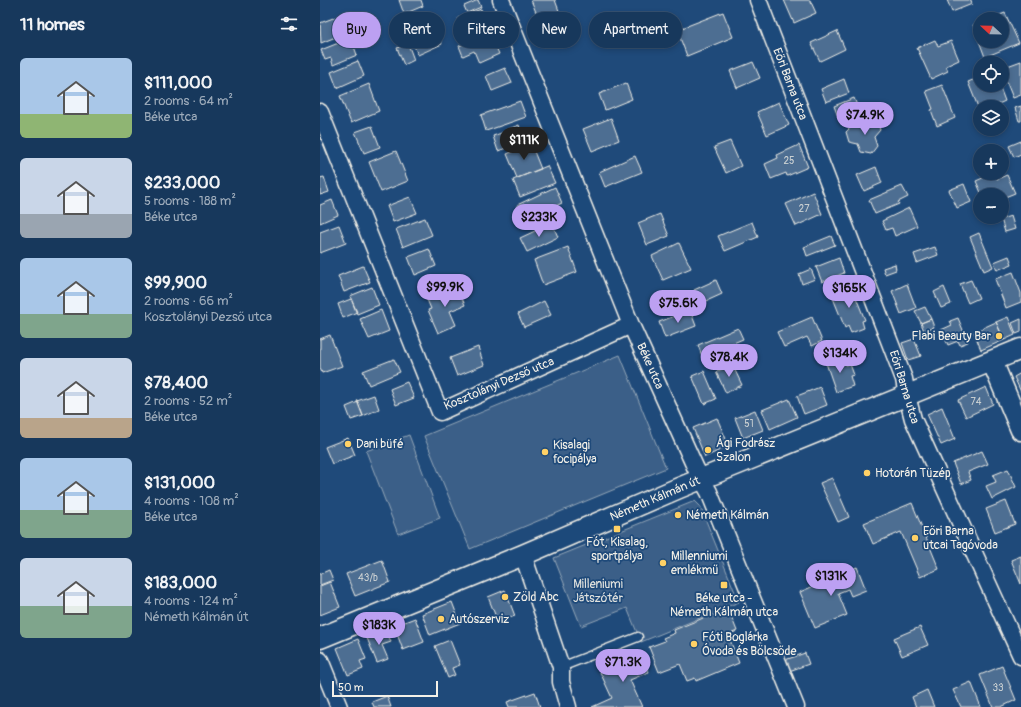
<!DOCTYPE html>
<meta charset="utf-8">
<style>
:root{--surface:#17385c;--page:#244365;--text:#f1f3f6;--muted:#9eacbb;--line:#365272;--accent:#bca0f2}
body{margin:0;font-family:Pangolin,sans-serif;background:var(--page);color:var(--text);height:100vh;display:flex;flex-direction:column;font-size:15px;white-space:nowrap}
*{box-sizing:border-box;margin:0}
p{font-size:13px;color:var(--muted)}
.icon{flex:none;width:22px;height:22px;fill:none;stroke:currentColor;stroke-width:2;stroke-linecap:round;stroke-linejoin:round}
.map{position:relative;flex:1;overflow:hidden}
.sheet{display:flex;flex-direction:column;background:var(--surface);width:320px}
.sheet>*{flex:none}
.top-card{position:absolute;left:12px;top:12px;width:380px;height:36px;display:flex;gap:8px}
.needle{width:26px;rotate:292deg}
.tools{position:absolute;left:653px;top:12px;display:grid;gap:8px}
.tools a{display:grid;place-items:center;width:36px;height:36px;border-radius:50%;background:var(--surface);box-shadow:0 2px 6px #0003,0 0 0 1px var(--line);font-size:20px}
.scale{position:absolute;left:12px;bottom:10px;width:106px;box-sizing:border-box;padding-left:4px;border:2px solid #f4f1e8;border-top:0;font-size:11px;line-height:14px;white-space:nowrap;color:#f4f1e8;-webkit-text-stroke:3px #1f4a7a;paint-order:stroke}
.price{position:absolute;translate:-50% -34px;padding:0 9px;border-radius:14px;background:var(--accent);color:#111;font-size:13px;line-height:26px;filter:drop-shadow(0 1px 2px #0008)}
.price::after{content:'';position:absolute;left:50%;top:24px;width:12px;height:9px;margin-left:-6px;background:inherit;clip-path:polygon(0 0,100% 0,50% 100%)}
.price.current{background:#222;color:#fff}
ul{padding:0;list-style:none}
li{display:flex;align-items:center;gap:12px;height:100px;padding:0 20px}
li span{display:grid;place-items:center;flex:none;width:112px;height:80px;border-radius:6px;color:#555}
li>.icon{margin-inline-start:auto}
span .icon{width:48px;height:48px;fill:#fffc;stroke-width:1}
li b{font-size:17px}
h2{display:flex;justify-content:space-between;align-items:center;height:48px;padding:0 20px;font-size:17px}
.chip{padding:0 14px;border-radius:18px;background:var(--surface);box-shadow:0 2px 6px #0003,0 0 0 1px var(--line);font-size:14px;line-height:36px}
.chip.current{background:var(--accent);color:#111}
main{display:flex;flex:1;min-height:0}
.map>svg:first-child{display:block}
.green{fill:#3a5f88;stroke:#97a8b8}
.building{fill:#4d6e92;stroke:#f4f1e8}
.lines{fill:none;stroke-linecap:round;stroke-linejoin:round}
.service-casing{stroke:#f4f1e8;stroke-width:11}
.minor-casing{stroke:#f4f1e8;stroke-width:19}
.tertiary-casing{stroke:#f4f1e8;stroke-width:23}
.service{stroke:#1f4a7a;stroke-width:8}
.minor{stroke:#1f4a7a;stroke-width:16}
.tertiary{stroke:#1f4a7a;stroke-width:20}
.poi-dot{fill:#ffd166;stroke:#1f4a7a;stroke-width:1.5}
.labels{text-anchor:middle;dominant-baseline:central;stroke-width:3.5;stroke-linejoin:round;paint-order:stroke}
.number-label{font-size:10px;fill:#cad0d2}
.street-label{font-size:12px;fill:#f4f1e8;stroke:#1f4a7a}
.poi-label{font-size:12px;fill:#f4f1e8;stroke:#1f4a7a;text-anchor:start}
.park-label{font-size:12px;fill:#e1e2de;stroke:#1f4a7a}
</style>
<main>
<section class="sheet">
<h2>11 homes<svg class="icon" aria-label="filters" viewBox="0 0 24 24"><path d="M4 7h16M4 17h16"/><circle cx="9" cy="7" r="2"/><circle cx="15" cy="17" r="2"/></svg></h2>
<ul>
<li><span style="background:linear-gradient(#a9c7e8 70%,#8fb573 0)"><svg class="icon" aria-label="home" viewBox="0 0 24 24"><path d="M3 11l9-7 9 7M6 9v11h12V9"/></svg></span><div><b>$111,000</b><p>2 rooms · 64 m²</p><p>Béke utca</p></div></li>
<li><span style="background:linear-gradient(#c9d6e8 70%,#9aa5b1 0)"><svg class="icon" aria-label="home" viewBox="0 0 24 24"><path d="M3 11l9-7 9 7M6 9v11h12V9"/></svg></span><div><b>$233,000</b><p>5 rooms · 188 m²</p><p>Béke utca</p></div></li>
<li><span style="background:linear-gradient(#a9c7e8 70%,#7fa58c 0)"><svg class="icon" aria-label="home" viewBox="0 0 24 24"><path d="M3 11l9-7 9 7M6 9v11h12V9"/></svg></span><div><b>$99,900</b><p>2 rooms · 66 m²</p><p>Kosztolányi Dezső utca</p></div></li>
<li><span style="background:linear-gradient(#c9d6e8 75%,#b9a48a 0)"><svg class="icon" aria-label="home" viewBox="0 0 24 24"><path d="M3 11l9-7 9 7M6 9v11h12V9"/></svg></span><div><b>$78,400</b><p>2 rooms · 52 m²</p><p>Béke utca</p></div></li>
<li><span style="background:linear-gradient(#a9c7e8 65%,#7fa58c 0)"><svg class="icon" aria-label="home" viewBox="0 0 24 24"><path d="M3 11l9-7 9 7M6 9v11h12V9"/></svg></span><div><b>$131,000</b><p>4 rooms · 108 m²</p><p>Béke utca</p></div></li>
<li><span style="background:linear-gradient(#c9d6e8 60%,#7fa58c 0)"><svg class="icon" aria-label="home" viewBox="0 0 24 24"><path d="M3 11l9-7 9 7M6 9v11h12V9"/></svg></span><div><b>$183,000</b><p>4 rooms · 124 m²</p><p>Németh Kálmán út</p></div></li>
</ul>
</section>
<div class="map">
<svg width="701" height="707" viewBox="0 0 701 707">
<rect width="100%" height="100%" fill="#1f4a7a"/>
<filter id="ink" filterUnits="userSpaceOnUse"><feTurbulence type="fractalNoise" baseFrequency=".025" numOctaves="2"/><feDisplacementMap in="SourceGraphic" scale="8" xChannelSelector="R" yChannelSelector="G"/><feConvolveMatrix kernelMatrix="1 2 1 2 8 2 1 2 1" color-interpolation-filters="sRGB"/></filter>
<g filter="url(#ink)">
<!-- green -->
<path class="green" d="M 300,355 L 346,468 L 150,549 L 104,436 Z
M 89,435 L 120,518 L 78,534 L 46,451 Z
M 375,501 L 380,506 L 419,602 L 321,642 L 307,608 L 261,626 L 234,558 Z"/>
<!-- building -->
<path class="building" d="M 79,0 L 101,0 L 103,6 L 84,14 Z
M 158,0 L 161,7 L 147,13 L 144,6 Z
M 211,0 L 235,0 L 242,19 L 222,27 Z
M 464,0 L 490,0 L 496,13 L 474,23 Z
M 627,0 L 651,0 L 652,4 L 632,12 Z
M 161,9 L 168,26 L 145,36 L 138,18 Z
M 403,12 L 413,37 L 367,56 L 357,30 Z
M 685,13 L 699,43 L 665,57 L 653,25 L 660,22 L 660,41 L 682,41 L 682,19 L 669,19 Z
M 16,17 L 23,34 L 1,43 L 0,23 Z
M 116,29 L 122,44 L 98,55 L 91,39 Z
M 517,31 L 525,49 L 500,61 L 491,43 Z
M 170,33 L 179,54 L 159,63 L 154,51 L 143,56 L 139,46 Z
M 31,38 L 37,55 L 13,65 L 11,58 L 5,60 L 1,50 Z
M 615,40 L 618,46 L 631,41 L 639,60 L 626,66 L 628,71 L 611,79 L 597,48 Z
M 88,44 L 94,60 L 84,65 L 77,48 Z
M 38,61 L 44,76 L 17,88 L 11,72 Z
M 701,61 L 701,95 L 693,98 L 682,71 L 682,68 Z
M 433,62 L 440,78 L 417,88 L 410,71 Z
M 185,68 L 192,83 L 172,91 L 166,76 Z
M 660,77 L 660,85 L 679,85 L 685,101 L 672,107 L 660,107 L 660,112 L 648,82 Z
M 524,79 L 529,93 L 506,102 L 501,89 Z
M 306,83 L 312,99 L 285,110 L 279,94 Z
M 49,84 L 59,111 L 31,123 L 20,96 Z
M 622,85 L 635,118 L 617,126 L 611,110 L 613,109 L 606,91 Z
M 534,98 L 540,113 L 520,122 L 514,106 Z
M 200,101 L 206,117 L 166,131 L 161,115 Z
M 459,102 L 469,125 L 447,135 L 437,112 Z
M 701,106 L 701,121 L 699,121 L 695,108 Z
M 291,118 L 299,140 L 272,151 L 263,129 Z
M 548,118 L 557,120 L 560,130 L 554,137 L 557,146 L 551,154 L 541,152 L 538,144 L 529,142 L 526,132 L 533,125 L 541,126 Z
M 199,125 L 205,142 L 192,146 L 186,130 Z
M 52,126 L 60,147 L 44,153 L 35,132 Z
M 187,131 L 192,146 L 178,151 L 173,136 Z
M 410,141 L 421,166 L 406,173 L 394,147 Z
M 701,141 L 701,154 L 694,157 L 689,146 Z
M 211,144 L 221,169 L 197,178 L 187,154 Z
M 479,145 L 488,167 L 467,176 L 466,173 L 451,179 L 445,164 L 458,158 L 457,155 Z
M 76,151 L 88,181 L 61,192 L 49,162 Z
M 315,156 L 322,172 L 285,187 L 279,172 Z
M 227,166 L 235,183 L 200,197 L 193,180 Z
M 556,167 L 562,183 L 544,191 L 537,175 Z
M 674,173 L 677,179 L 687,175 L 695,193 L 685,197 L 687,203 L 682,205 L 682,195 L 662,195 L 656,181 Z
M 4,177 L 9,192 L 0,195 L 0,178 Z
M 644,184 L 651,202 L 637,208 L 629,190 Z
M 582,186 L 588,197 L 578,202 L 579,204 L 555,214 L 549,200 Z
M 235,187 L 242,203 L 205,221 L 197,205 Z
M 493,192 L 502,214 L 476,226 L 466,204 Z
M 90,197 L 97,213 L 73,222 L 67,206 Z
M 12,200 L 18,215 L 0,223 L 0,205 Z
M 589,208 L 597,226 L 575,236 L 572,228 L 566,230 L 562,221 Z
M 340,214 L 349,236 L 327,245 L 318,223 Z
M 691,216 L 695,229 L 685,232 L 681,219 Z
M 105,218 L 112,235 L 83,247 L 76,229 Z
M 432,222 L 438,237 L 405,251 L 398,236 Z
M 232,223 L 238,237 L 207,252 L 200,238 Z
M 19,225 L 26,243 L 0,253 L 0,232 Z
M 659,233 L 673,267 L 664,271 L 650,237 Z
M 511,236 L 515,245 L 487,256 L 484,247 Z
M 359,243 L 371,268 L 343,280 L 332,256 Z
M 248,247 L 257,272 L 223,285 L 214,260 Z
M 615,247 L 618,255 L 597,263 L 594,254 Z
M 109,249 L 116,266 L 95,275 L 88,257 Z
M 689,256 L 692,264 L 677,270 L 674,262 Z
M 519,258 L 524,273 L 502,282 L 496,267 Z
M 575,264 L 576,270 L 565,274 L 563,268 Z
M 43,266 L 50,282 L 24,292 L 18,276 Z
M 491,269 L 495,279 L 482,284 L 479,274 Z
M 693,272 L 701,293 L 701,302 L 686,308 L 675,279 Z
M 396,280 L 402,294 L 380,304 L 374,290 Z
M 651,280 L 659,298 L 648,303 L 640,284 Z
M 587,284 L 596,308 L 581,314 L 572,291 Z
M 136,285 L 145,305 L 130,311 L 136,325 L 118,333 L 108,310 L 111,309 L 106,297 Z
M 531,285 L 545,320 L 542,321 L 544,328 L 531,333 L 528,326 L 525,328 L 511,293 Z
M 52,287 L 59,305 L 37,314 L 30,296 Z
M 624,287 L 631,304 L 621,308 L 614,292 Z
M 31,299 L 37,312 L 23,318 L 18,304 Z
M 224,301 L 231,315 L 204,327 L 198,314 Z
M 605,307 L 611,319 L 601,323 L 595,311 Z
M 61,310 L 69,331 L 49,339 L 40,319 Z
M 370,310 L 376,326 L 345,338 L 339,322 Z
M 492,317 L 502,341 L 492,346 L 487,337 L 464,347 L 457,332 Z
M 688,317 L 695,335 L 684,340 L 676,322 Z
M 638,318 L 648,342 L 640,345 L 638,341 L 628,345 L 621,330 L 632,325 L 630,321 Z
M 611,319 L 614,327 L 604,331 L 601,323 Z
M 701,319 L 701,332 L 696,334 L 692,323 Z
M 676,322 L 684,340 L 661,350 L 654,332 Z
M 418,328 L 423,339 L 382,356 L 378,345 Z
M 10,335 L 22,366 L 2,373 L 0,368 L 0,339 Z
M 594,339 L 601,356 L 588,360 L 582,343 Z
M 158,347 L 164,365 L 137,376 L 130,358 Z
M 524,357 L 526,365 L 530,364 L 534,375 L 530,376 L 533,386 L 516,392 L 506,363 Z
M 74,359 L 80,372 L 49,385 L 43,371 Z
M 412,364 L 422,385 L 406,393 L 396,372 Z
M 384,371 L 396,399 L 384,404 L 372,376 Z
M 701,373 L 701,392 L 694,377 Z
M 87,382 L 94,398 L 76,405 L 70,389 Z
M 500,387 L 507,405 L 484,414 L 477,396 Z
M 666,387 L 673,404 L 646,417 L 638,400 Z
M 54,395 L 59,409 L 43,416 L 37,401 Z
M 469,399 L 477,417 L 450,429 L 442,410 Z
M 38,402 L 43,416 L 31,420 L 26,407 Z
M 622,407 L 635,439 L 621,445 L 607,414 Z
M 435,410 L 443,430 L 423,438 L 415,418 Z
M 397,418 L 409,446 L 385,457 L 373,428 Z
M 28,438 L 35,455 L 12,464 L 5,447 Z
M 662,451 L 668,464 L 648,472 L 651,480 L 641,484 L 633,463 Z
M 688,469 L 696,487 L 672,499 L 666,486 L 676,482 L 673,475 Z
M 512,478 L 529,517 L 518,522 L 500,483 Z
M 686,501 L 695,524 L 675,532 L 666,509 Z
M 592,503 L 619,569 L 600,577 L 581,532 L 553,544 L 544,523 Z
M 701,556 L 701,584 L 691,560 Z
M 62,560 L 70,582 L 35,596 L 26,574 Z
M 537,567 L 546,590 L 531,596 L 528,589 L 518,593 L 527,615 L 495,628 L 480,592 Z
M 9,570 L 13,580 L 0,585 L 0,574 Z
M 10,582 L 20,607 L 0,615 L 0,586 Z
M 185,590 L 195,616 L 178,622 L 168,597 Z
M 132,602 L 140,623 L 110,635 L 102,614 Z
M 409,611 L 417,631 L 408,635 L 419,663 L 376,681 L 375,678 L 367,681 L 360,664 L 339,672 L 329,647 L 345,641 L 343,638 L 355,633 L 354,630 L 393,614 L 394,616 Z
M 95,618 L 104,642 L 83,650 L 74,626 Z
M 600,627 L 608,645 L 582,656 L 574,638 Z
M 65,631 L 66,635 L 68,634 L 71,642 L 62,645 L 68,659 L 57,663 L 47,638 Z
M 38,639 L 46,659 L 40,661 L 43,669 L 28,675 L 17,648 Z
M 130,640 L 140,665 L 132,668 L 135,675 L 128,678 L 115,646 Z
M 485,653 L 489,664 L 469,671 L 465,660 Z
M 321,654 L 329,672 L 310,680 L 322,707 L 272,707 L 292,698 L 280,672 Z
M 682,666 L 696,700 L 681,707 L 673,707 L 660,675 Z
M 651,682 L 661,707 L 641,707 L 633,690 Z
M 607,690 L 614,707 L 596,707 L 592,697 Z
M 215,692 L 220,707 L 189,707 L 187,702 Z
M 67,696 L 71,707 L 54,707 L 52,702 Z"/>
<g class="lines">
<!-- service casing -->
<g class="service-casing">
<path id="service" d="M 241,667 L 318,637"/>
</g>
<!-- minor casing -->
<g class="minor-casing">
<path id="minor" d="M 181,0 L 311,325 L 376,469 L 389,492 L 476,707
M 438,0 L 584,379 L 587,396 L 593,419 L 701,656
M 0,112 L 120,412 L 311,325
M 203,555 L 241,667 L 241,682 L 248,707
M 0,660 L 19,707"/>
</g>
<!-- tertiary casing -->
<g class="tertiary-casing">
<path id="tertiary" d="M 672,361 L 701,430
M 0,638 L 203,555 L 359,488 L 701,349"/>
</g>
<!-- service -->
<use href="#service" class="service"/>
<!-- minor -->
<use href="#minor" class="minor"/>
<!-- tertiary -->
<use href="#tertiary" class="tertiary"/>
</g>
</g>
<!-- markers -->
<g class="poi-dot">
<circle cx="679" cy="336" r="4"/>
<circle cx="28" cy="444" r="4"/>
<circle cx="388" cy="450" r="4"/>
<circle cx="225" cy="452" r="4"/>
<circle cx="547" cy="473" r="4"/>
<circle cx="358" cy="515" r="4"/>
<rect x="293" y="525" width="8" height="8" rx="2"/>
<circle cx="595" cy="538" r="4"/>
<circle cx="343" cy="563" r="4"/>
<rect x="400" y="581" width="8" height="8" rx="2"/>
<circle cx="185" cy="597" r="4"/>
<circle cx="121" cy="619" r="4"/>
<circle cx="374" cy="644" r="4"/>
</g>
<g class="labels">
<!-- number labels -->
<g class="number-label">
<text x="469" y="161">25</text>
<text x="484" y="209">27</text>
<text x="656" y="402">74</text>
<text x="429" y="424">51</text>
<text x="48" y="578">43/b</text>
<text x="678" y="688">33</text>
</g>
<!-- street labels -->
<g class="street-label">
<text transform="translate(470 84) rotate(69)">Eőri Barna utca</text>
<text transform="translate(330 366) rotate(66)">Béke utca</text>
<text transform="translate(179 384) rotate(-23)">Kosztolányi Dezső utca</text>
<text transform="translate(584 387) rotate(73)">Eőri Barna utca</text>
<text transform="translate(335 499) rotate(-23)">Németh Kálmán út</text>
</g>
<!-- poi labels -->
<g class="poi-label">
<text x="671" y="336" text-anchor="end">Flabi Beauty Bar</text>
<text x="396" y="443">Ági Fodrász<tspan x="396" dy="14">Szalon</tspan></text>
<text x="36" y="444">Dani büfé</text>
<text x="233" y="445">Kisalagi<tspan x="233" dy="14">focipálya</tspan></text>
<text x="555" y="473">Hotorán Tüzép</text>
<text x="366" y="515">Németh Kálmán</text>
<text x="603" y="531">Eőri Barna<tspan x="603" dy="14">utcai Tagóvoda</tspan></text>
<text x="297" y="542" text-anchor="middle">Fót, Kisalag,<tspan x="297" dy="14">sportpálya</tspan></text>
<text x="351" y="556">Millenniumi<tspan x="351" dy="14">emlékmű</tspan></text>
<text x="193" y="597">Zöld Abc</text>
<text x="404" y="598" text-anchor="middle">Béke utca -<tspan x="404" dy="14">Németh Kálmán utca</tspan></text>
<text x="129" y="619">Autószerviz</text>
<text x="382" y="637">Fóti Boglárka<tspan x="382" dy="14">Óvoda és Bölcsőde</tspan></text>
</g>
<!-- park labels -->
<g class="park-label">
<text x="278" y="584">Milleniumi<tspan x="278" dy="14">Játszótér</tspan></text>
</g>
</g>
</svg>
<div class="tools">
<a><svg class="needle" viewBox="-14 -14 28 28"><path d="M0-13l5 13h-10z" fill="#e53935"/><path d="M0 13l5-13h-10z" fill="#9eacbb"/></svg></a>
<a><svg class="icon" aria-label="locate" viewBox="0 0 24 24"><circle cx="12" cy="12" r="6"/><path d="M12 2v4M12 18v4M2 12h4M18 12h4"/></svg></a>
<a><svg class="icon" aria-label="layers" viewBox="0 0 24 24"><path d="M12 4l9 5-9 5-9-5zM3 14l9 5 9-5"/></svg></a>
<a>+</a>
<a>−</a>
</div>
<div class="scale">50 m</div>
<b class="price" style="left:545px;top:136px">$74.9K</b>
<b class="price current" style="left:204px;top:161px">$111K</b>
<b class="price" style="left:219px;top:238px">$233K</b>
<b class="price" style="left:125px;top:308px">$99.9K</b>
<b class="price" style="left:529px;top:309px">$165K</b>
<b class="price" style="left:358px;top:324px">$75.6K</b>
<b class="price" style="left:520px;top:374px">$134K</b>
<b class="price" style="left:409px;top:378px">$78.4K</b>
<b class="price" style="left:511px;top:597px">$131K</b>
<b class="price" style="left:59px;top:646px">$183K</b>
<b class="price" style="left:303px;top:683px">$71.3K</b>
<div class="top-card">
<a class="chip current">Buy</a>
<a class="chip">Rent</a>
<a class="chip">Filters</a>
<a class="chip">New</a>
<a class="chip">Apartment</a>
</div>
</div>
</main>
